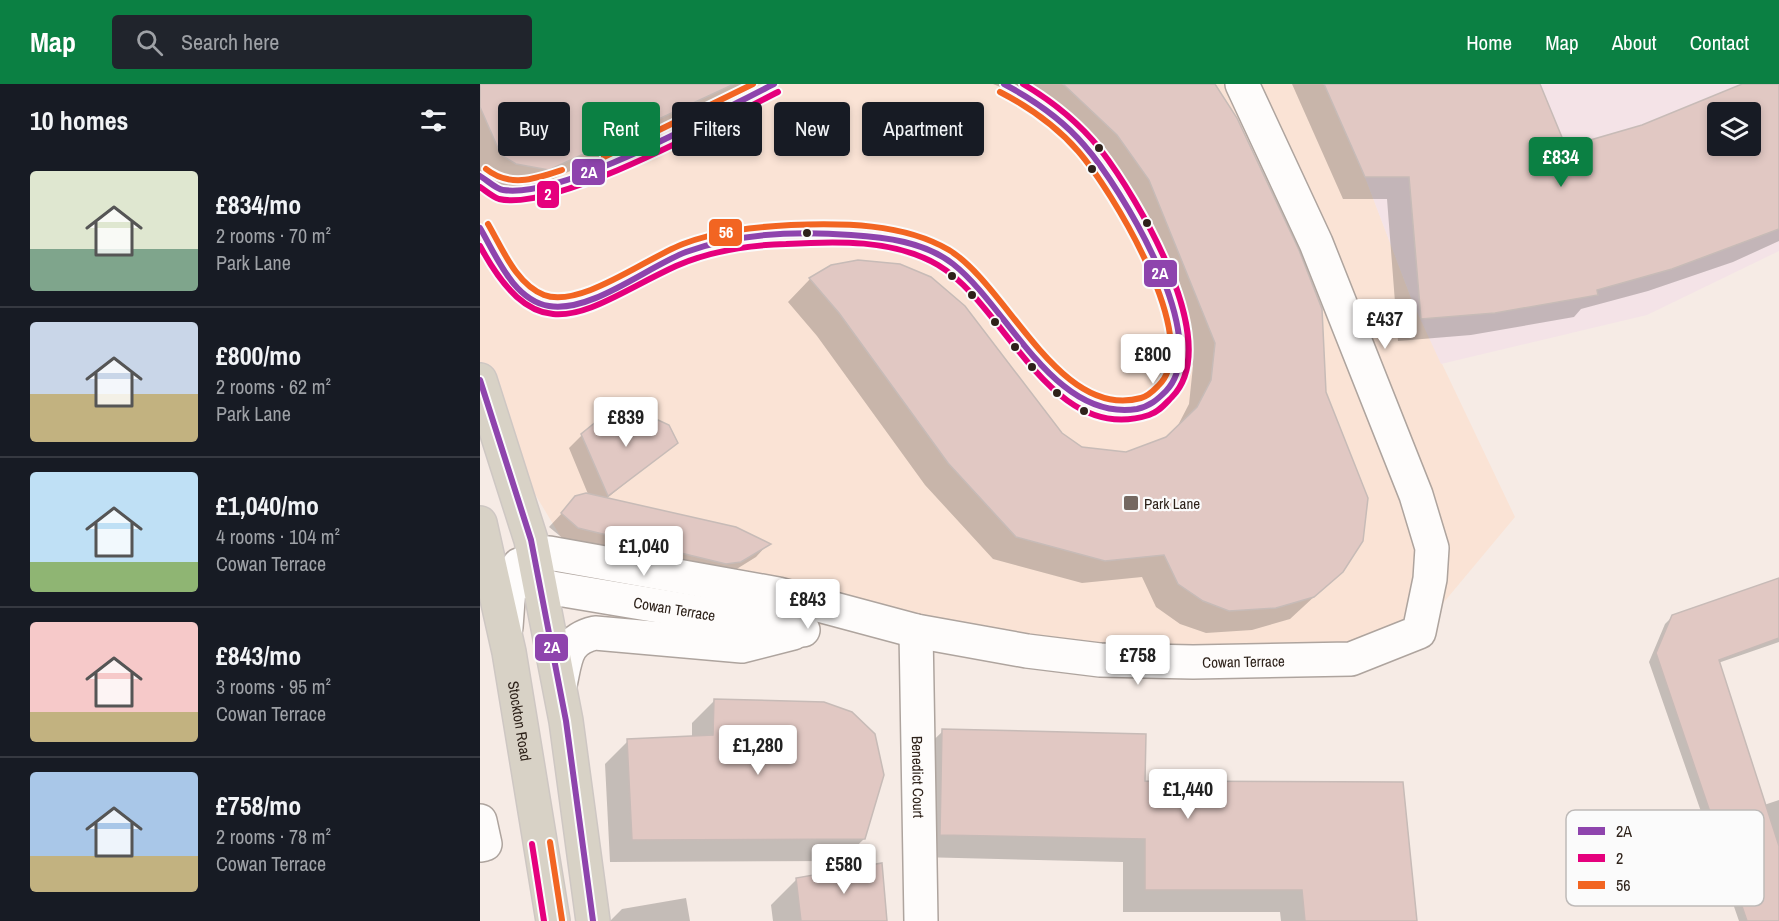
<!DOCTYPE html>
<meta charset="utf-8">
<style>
:root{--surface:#171b24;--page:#20242c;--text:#f1f3f6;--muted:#9ea1a6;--line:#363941;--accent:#0b8043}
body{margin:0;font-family:"Archivo Narrow",sans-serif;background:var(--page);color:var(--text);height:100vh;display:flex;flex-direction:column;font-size:22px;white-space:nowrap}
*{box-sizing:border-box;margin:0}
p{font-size:20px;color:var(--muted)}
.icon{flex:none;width:33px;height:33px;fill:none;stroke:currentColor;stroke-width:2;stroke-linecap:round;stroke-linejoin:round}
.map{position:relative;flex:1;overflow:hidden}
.side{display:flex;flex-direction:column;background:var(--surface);width:480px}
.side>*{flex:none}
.guide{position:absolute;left:18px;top:18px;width:570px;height:54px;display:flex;gap:12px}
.buttons{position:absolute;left:1227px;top:18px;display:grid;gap:12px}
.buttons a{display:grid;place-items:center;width:54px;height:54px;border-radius:6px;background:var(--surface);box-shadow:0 3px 9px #0003;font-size:30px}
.price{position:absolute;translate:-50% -51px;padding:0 14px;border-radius:6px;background:#fff;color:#222;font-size:20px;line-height:39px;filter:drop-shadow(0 2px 3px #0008)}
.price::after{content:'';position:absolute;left:50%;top:36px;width:18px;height:14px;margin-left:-9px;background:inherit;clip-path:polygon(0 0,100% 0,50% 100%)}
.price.current{background:var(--accent);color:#fff}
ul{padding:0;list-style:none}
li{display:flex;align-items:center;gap:18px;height:150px;padding:0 30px}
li+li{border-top:2px solid var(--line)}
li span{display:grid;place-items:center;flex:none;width:168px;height:120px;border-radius:6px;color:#555}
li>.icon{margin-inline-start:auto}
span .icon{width:72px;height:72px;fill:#fffc;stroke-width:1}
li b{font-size:26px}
h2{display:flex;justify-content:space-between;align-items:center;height:72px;padding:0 30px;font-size:26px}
.tag{padding:0 21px;border-radius:6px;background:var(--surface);box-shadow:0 3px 9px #0003;font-size:21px;line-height:54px}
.tag.current{background:var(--accent);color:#fff}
header{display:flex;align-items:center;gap:36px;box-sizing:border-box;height:84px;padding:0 30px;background:var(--accent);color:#fff}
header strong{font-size:28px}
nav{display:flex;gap:33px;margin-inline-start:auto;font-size:21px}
.search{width:420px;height:54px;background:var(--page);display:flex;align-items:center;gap:15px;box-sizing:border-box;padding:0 21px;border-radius:6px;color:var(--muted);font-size:22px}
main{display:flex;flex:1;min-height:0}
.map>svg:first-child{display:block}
.built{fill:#fae3d5}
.education{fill:#f4e3e7;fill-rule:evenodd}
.shadow{fill:#0003;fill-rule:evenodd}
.building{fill:#e1c8c3;stroke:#c7bbb7;stroke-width:1.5;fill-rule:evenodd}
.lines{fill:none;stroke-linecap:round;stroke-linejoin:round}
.street-casing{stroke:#aea49e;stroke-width:36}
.highway-casing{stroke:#cec7c3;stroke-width:36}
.street{stroke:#fefcfb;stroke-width:33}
.highway{stroke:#d8d2c6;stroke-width:33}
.bus-1-casing{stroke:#fbfbfb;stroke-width:10}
.bus-2-casing{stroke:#fbfbfb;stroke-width:10}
.bus-3-casing{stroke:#fbfbfb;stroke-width:10}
.bus-1{stroke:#8e44ad;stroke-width:6}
.bus-2{stroke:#e5007d;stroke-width:6}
.bus-3{stroke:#f26522;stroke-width:6}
.bus-dot{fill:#2e221a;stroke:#fbfbfb;stroke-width:2}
.poi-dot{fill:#746861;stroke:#fbfbfb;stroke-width:2}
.labels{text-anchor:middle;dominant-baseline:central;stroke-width:4.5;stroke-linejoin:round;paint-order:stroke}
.poi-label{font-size:15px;fill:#2e221a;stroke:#fbfbfb;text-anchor:start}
.street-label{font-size:15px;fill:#2e221a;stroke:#fbfbfb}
.key{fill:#fbfbfb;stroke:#bebab8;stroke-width:1.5}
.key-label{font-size:16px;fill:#2e221a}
.line-badge{stroke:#fbfbfb;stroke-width:2}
.badge-label{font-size:16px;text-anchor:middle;font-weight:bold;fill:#fff}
</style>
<header>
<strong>Map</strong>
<div class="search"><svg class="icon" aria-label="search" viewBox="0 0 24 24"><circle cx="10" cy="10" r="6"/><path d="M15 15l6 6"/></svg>Search here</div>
<nav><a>Home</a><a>Map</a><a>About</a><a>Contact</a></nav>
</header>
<main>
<section class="side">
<h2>10 homes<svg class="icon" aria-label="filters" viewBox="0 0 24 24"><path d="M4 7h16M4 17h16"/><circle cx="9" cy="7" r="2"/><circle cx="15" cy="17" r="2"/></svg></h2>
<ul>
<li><span style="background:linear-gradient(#dfe7d0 65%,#7fa58c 0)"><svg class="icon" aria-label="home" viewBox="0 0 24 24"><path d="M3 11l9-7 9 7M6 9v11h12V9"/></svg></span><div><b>£834/mo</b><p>2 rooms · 70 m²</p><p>Park Lane</p></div></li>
<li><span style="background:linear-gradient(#c9d6e8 60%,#c2b280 0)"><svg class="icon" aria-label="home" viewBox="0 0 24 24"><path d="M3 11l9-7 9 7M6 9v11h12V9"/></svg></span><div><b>£800/mo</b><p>2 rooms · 62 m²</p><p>Park Lane</p></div></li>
<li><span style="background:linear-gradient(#bfe0f5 75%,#8fb573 0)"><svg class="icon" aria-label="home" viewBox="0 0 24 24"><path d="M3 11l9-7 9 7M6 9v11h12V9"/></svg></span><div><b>£1,040/mo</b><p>4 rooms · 104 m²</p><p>Cowan Terrace</p></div></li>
<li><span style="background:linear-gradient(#f6c9c9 75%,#c2b280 0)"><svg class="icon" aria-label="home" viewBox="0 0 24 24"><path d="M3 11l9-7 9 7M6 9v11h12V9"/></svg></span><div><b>£843/mo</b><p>3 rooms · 95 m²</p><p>Cowan Terrace</p></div></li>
<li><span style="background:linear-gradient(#a9c7e8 70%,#c2b280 0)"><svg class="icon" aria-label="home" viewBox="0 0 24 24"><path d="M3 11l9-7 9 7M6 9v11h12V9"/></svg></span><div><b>£758/mo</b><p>2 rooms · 78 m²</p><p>Cowan Terrace</p></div></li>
</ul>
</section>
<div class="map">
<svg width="1299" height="837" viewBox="0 0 1299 837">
<rect width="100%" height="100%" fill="#f6ebe5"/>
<!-- built -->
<path class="built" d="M 0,0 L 844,0 L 885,93 L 933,219 L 1035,433 L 939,548 L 871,575 L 696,578 L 373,532 L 292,555 L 140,551 L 35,377 L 0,298 Z"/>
<!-- education -->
<path class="education" d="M 844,0 L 1299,0 L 1299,167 L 1167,231 L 961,280 L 933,219 L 885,93 ZM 1238,28 L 1270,28 L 1270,62 L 1238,62 Z"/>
<!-- shadow -->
<path class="shadow" d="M 0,0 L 278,0 L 45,108 L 13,102 L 0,95 Z
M 513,0 L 733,0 L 844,309 L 862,487 L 810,535 L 772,546 L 726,549 L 700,540 L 676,523 L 662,493 L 602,499 L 513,475 L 445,401 L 337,252 L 308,218 L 330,195 L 602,365 L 647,370 L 687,355 L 695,347 L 709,320 L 713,282 L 646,119 L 614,73 L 578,39 L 535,9 Z
M 812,0 L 1058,0 L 1085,65 L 1162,42 L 1265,0 L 1299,0 L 1299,157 L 1253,178 L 1168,207 L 1101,225 L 1094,233 L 991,251 L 918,257 L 907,115 L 863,115 ZM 1238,28 L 1270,28 L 1270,62 L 1238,62 Z
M 102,351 L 196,358 L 126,415 L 288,460 L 276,473 L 247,491 L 85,456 L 69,443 L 96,414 L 108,410 L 89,364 Z
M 1299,497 L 1299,558 L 1238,579 L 1284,721 L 1299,716 L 1299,837 L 1259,837 L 1169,578 L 1185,540 L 1193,532 Z
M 235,616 L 384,755 L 361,777 L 130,778 L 125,680 L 148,657 L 212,654 L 212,639 Z
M 463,647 L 664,699 L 936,837 L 801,837 L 800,828 L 643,828 L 643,778 L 438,773 L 440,669 Z
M 317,795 L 406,837 L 293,837 L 291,821 Z
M 206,814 L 210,837 L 130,837 L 142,825 Z"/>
<!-- building -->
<path class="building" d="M 0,0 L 254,0 L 69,86 L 36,80 L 21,71 L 0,23 Z
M 583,0 L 735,0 L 757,34 L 819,166 L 842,225 L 846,308 L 888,414 L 883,457 L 863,488 L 834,513 L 796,524 L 749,527 L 723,517 L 698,500 L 684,471 L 625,477 L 536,453 L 468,379 L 359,229 L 329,194 L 351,181 L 378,176 L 420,180 L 451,193 L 485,222 L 582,349 L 602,363 L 646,368 L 686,353 L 717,323 L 731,296 L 735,259 L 669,96 L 637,51 Z
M 844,0 L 1060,0 L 1086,63 L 1162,41 L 1262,0 L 1299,0 L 1299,145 L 1192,185 L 1117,206 L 1118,211 L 1015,229 L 941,235 L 929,93 L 885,93 ZM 1238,28 L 1270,28 L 1270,62 L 1238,62 Z
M 178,336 L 189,341 L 198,359 L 128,412 L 101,350 L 117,337 Z
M 106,409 L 256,443 L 291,460 L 261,478 L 246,480 L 98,444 L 81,429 L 95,412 Z
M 1299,494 L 1299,554 L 1239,576 L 1299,762 L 1299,837 L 1267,837 L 1176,569 L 1192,531 Z
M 234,615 L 344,618 L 372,628 L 395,650 L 404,691 L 385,755 L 152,756 L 147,655 L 233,651 Z
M 462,645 L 666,650 L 665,697 L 923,698 L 937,837 L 825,837 L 822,806 L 665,806 L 665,755 L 460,751 Z
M 402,779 L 407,837 L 321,837 L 316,794 Z"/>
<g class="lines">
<!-- street casing -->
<g class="street-casing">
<g id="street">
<path id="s1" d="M 36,493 L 60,502 L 323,546"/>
<path id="s2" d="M 26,543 L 29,503 L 39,481 L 69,469 L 298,510 L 436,547 L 547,567 L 620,576 L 713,578 L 871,575 L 939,548 L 950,495 L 952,464 L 936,411 L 836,159 L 762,0"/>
<path id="s3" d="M 436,547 L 441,837"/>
<path d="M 80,601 C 86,574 85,556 115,549 L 262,562 L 313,549"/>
<path d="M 0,737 L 5,760 L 0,761"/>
</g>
</g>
<!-- highway casing -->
<g class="highway-casing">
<g id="highway">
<path d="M 0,296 L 51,456 L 86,637 L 113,837"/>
<path id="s4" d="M 0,439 L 29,568 L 73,837"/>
</g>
</g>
<!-- street -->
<use href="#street" class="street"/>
<!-- highway -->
<use href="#highway" class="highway"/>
<!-- bus-1 casing -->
<g class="bus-1-casing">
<path id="bus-1" d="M 0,92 C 7,96 16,105 23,106 C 84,115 235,29 294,0
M 0,144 C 16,171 33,216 69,222 C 111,229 167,183 206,168 C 257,149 317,147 371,151 C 405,153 445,158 473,180 C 528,223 574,338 657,325 C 670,322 677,316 686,307 C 735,257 641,103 604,61 C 582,35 554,16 524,0
M 0,296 L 51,456 L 86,637 L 113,837"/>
</g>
<!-- bus-2 casing -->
<g class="bus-2-casing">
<path id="bus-2" d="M 0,103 C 6,107 13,113 19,115 C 76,128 242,36 298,8
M 0,162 C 61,275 107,223 196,182 C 230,167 269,161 306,160 C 355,157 414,155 458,181 C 526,221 570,363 669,331 C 679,328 685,320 692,313 C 745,259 657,113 620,65 C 599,39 572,17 543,0
M 52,760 L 64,837"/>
</g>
<!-- bus-3 casing -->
<g class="bus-3-casing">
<path id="bus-3" d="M 124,73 L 273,0
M 6,85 C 30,104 55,95 82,86
M 8,140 C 22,164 36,200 64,211 C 100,225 168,173 203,160 C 237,147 274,143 311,141 C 362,139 423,139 469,166 C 528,202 579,337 661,314 C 669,312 674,306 679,301 C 724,256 631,105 598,67 C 576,42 549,23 520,8
M 70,758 L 82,836"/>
</g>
<!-- bus-1 -->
<use href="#bus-1" class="bus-1"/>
<!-- bus-2 -->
<use href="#bus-2" class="bus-2"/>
<!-- bus-3 -->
<use href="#bus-3" class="bus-3"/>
</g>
<!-- markers -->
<g class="bus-dot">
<circle cx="619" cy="64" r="5"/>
<circle cx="612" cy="85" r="5"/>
<circle cx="667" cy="139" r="5"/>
<circle cx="327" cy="149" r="5"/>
<circle cx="472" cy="192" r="5"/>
<circle cx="492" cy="211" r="5"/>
<circle cx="515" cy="238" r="5"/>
<circle cx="535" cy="263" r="5"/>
<circle cx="552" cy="283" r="5"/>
<circle cx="577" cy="309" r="5"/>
<circle cx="604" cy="327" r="5"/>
</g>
<rect class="poi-dot" x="643" y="411" width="16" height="16" rx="3"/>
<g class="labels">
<!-- poi labels -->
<g class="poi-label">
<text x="664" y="419">Park Lane</text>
</g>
<!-- street labels -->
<g class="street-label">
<text stroke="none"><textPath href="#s1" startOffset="162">Cowan Terrace</textPath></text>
<text stroke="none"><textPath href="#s2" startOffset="802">Cowan Terrace</textPath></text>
<text stroke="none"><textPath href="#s4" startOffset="202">Stockton Road</textPath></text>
<text stroke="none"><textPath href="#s3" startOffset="146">Benedict Court</textPath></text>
</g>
</g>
<!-- legend -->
<rect x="1086" y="726" width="198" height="96" rx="9" class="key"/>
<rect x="1098" y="743" width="27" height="8" fill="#8e44ad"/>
<rect x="1098" y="770" width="27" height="8" fill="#e5007d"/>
<rect x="1098" y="797" width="27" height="8" fill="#f26522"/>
<g class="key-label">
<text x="1136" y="753">2A</text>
<text x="1136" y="780">2</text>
<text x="1136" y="807">56</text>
</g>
<g class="line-badge">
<rect x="91" y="74" width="35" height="28" rx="6" fill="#8e44ad"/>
<rect x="56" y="96" width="24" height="29" rx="6" fill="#e5007d"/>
<rect x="228" y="134" width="35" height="29" rx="6" fill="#f26522"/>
<rect x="663" y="175" width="35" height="29" rx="6" fill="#8e44ad"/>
<rect x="54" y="549" width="35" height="29" rx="6" fill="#8e44ad"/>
</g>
<g class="badge-label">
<text x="109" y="94">2A</text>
<text x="68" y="116">2</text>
<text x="246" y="154">56</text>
<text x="680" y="195">2A</text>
<text x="72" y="569">2A</text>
</g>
</svg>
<div class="buttons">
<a><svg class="icon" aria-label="layers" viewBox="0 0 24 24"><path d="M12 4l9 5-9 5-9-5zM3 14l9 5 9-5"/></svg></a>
</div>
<b class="price current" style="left:1081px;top:104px">£834</b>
<b class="price" style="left:905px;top:266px">£437</b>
<b class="price" style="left:673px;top:301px">£800</b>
<b class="price" style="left:146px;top:364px">£839</b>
<b class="price" style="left:164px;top:493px">£1,040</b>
<b class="price" style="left:328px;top:546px">£843</b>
<b class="price" style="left:658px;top:602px">£758</b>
<b class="price" style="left:278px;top:692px">£1,280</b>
<b class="price" style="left:708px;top:736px">£1,440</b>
<b class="price" style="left:364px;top:811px">£580</b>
<div class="guide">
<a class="tag">Buy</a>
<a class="tag current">Rent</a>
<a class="tag">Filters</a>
<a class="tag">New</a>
<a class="tag">Apartment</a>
</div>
</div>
</main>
